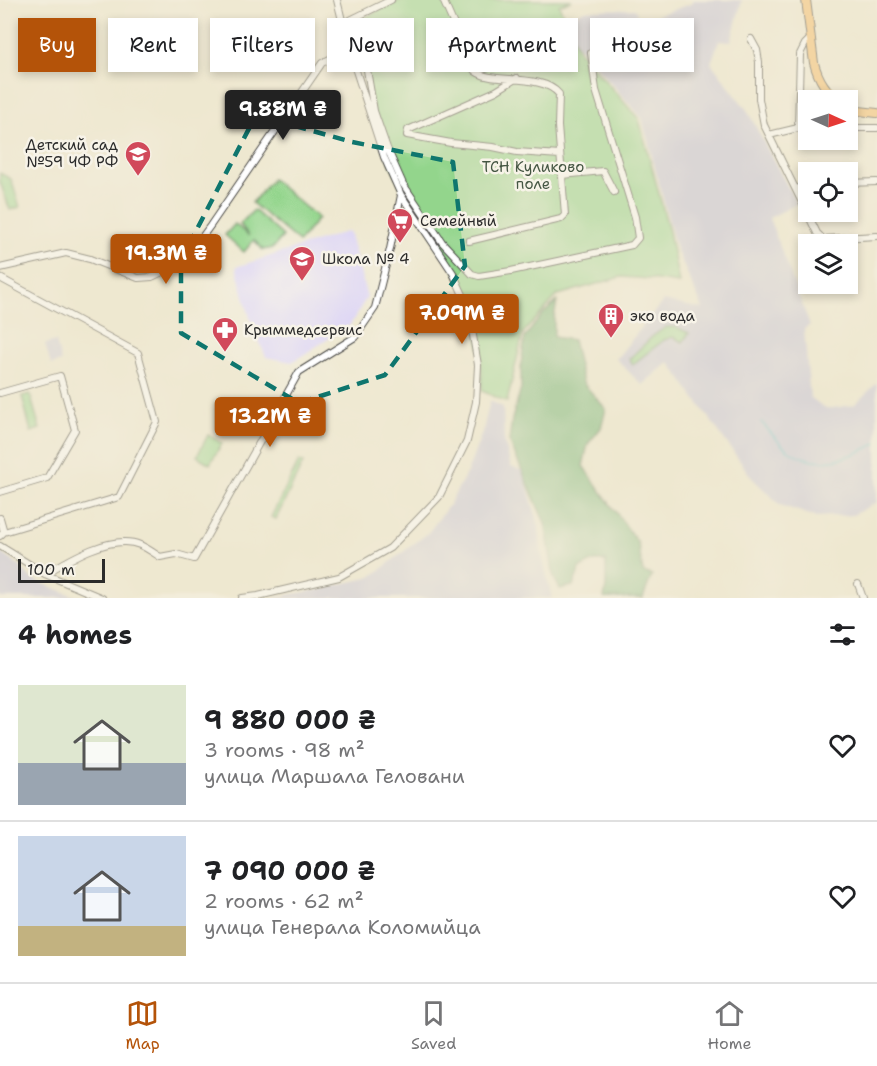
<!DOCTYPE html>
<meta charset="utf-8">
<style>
:root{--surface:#fff;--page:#f2f2f2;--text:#202124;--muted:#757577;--line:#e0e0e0;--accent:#b45309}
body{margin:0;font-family:"Shantell Sans",sans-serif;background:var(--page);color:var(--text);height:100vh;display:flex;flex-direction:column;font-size:22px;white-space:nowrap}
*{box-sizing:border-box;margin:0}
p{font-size:20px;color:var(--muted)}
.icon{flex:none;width:33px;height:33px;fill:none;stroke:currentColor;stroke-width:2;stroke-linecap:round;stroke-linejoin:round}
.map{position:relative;height:598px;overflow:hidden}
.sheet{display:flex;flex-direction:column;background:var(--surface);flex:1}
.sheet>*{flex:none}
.hud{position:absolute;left:18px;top:18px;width:842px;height:54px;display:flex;gap:12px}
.needle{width:39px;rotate:93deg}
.tools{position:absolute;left:798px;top:90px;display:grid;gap:12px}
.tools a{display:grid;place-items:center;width:60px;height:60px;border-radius:0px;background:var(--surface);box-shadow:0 3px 9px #0003;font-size:30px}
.scale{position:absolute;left:18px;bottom:15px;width:87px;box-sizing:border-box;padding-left:6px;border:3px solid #2b2b2b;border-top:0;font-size:16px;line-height:21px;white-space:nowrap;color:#2b2b2b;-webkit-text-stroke:4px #f7f3e8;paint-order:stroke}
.price{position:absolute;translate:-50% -51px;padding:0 14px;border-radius:6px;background:var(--accent);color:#fff;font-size:20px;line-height:39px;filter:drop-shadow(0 2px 3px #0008)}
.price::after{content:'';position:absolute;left:50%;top:36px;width:18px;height:14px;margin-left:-9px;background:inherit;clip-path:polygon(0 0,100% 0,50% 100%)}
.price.current{background:#222;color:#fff}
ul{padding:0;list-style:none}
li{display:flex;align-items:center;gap:18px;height:150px;padding:0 18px}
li+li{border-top:2px solid var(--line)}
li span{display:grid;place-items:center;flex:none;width:168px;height:120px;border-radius:0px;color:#555}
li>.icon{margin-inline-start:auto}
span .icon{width:72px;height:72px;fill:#fffc;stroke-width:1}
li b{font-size:26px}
h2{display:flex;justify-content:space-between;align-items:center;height:72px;padding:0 18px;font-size:26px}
.pill{padding:0 21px;border-radius:0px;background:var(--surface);box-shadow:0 3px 9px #0003;font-size:21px;line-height:54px}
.pill.current{background:var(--accent);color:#fff}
.dock{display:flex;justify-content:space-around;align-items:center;height:84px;border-top:2px solid var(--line);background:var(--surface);font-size:16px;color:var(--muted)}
.dock a{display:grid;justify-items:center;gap:3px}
.dock .current{color:var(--accent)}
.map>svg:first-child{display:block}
.built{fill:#ddd5f6}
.industrial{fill:#c2c1dc}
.green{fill:#93d58c;stroke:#5f805c;stroke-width:1.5}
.forest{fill:#76b678;stroke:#507052;stroke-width:1.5}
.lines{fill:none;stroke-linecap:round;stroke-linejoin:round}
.stream{stroke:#54bfcf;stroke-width:1.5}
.minor-casing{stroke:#484744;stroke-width:8}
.major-casing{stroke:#484744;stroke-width:10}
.minor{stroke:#fff;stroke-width:6}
.major{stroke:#f9be6d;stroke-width:8}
.marked{fill:none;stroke:#0f766e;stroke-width:4.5;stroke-dasharray:12 8;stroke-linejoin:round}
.labels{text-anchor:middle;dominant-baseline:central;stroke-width:5;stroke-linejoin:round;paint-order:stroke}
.poi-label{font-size:15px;fill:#2b2b2b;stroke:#f7f3e8;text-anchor:start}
.park-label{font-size:15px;fill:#455643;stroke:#f7f3e8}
</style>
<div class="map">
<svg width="877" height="598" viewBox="0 0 877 598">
<rect width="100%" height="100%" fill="#f7f3e8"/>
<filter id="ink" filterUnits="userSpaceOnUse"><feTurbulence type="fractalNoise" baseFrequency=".0167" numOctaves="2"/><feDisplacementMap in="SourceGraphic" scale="12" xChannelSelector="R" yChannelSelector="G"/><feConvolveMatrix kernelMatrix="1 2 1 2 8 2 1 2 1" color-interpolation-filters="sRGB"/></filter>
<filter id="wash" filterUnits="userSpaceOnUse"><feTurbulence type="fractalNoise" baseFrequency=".008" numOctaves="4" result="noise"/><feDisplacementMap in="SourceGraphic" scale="24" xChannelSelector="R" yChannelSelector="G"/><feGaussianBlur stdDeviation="1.35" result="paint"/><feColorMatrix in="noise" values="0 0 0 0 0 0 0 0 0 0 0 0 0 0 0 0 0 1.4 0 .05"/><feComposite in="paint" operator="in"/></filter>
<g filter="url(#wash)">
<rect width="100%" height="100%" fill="#eee8d0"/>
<!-- built -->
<path class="built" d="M 349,231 L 367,297 L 350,325 L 292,362 L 266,357 L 252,325 L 236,267 Z"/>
<!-- industrial -->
<path class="industrial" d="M 692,0 L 742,0 L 731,42 L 719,41 L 711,63 L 747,110 L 797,204 L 769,218 L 810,325 L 804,329 L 810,397 L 826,409 L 854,405 L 877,383 L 877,502 L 853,515 L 816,517 L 780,505 L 752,478 L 669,362 L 642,385 L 616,359 L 663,301 L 703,309 L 676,249 L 642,118 L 569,36 L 572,16 L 585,10 L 635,9 L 640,21 L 693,3 Z
M 56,341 L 61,362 L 51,365 L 45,344 Z
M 490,401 L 503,407 L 504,439 L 511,467 L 523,471 L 539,526 L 541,552 L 552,598 L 271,598 L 321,589 L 371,577 L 428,533 L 449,505 L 468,470 L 483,430 Z
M 0,552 L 19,565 L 32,579 L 79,598 L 0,598 Z"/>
<!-- green -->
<path class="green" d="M 400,0 L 572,0 L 559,5 L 579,51 L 639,119 L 669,231 L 679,283 L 650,279 L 621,277 L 558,295 L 523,333 L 507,402 L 482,391 L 481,359 L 474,319 L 461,282 L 441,245 L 405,194 L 390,162 L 369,97 L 349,25 Z
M 0,173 L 11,179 L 20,207 L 10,210 L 0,182 Z
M 272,179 L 318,218 L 299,242 L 252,203 Z
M 254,210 L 283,236 L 273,248 L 263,250 L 254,240 L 244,252 L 225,235 L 235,224 L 249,236 L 240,224 Z
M 666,327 L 676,327 L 689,333 L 683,342 L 673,337 L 664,340 L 633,364 L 629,359 L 653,336 Z
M 30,394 L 40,429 L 31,432 L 22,396 Z
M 208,435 L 222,443 L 210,464 L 197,456 Z
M 299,461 L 303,463 L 276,519 L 271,517 Z"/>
<!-- forest -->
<path class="forest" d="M 557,301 L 554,318 L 554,337 L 573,340 L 583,383 L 606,409 L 601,428 L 588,444 L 583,466 L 638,543 L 643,572 L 652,575 L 643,598 L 604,598 L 606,586 L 606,561 L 594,561 L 580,568 L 573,586 L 560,589 L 554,578 L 545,523 L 509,441 L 512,419 L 521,388 L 521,364 L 525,337 L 542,315 Z"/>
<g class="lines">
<!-- stream -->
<path class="stream" d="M 761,422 C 770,431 778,443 788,450 C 818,470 848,459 877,443"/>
</g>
</g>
<g filter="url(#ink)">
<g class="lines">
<!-- minor casing -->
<g class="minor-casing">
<path id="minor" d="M 443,0 L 474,70 C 488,85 541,72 559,94 L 558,126 L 565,215 L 561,219 L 469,241
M 358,17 L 374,111 L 387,148 L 403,184 L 442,242 L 472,274 L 479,276 L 511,271 L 632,245 L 638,238 L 635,217 L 596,90 L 591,53
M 344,23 L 391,0
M 751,39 L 757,50 L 759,62 L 759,99 L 764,125 L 817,233 L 823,239 L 877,236
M 517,78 L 496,91 L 408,130 L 407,135 L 451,143 L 493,147 L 517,152 L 560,155
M 798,128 L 800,54 L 805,44 L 810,39
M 848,128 L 877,128
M 769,135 L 798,128 L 808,128
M 562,175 L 603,171 L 614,192
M 848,183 L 877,182
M 796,189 L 808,185
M 0,268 L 66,253 L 90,259 L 138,278 L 152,277 L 177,265 L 189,255 L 210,226 L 322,63 L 349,49
M 0,278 L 138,353 L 157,422 L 119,497 L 4,532
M 0,393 L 60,376 L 75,430 L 47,478 L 0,492
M 0,518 L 4,532 L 0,536
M 0,546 L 45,574 L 102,598
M 45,574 C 68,560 112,533 140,545 C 147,548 154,553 160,557 L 176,554 L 194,559 L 299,372 L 355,337 L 375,308 L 390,249 L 401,195
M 858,584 L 863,598
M 242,598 L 258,596 L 339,577 L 390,548 L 439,497 L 467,441 L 476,402 L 478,365 L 470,318 L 464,297 L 453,273 L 401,195 L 384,157 L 349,49 L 337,0"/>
</g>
<!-- major casing -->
<g class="major-casing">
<path id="major" d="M 806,0 L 814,63 C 818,78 825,91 839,100
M 848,106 L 859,111 L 877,113"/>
</g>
<!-- minor -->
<use href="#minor" class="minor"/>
<!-- major -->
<use href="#major" class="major"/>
</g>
</g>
<!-- marked area -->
<path d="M0 0H877V598H0ZM 256,115 L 352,142 L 453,162 L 465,266 L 385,375 L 299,403 L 181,333 L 181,260 Z" fill="#eee8d0" fill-opacity=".55" fill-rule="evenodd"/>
<path class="marked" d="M 256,115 L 352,142 L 453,162 L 465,266 L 385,375 L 299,403 L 181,333 L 181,260 Z"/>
<!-- icons -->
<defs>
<g id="school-pin" transform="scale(1.35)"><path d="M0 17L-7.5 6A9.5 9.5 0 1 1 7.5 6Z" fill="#d1495b" stroke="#f7f3e8"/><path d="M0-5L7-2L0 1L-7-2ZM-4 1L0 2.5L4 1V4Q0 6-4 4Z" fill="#fff"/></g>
<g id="supermarket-pin" transform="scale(1.35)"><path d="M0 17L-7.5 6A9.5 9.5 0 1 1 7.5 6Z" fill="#d1495b" stroke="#f7f3e8"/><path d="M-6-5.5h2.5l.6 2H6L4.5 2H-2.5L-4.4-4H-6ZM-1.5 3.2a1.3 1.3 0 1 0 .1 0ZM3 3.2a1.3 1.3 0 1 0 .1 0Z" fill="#fff"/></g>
<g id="building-pin" transform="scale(1.35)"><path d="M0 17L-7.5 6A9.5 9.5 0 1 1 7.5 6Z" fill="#d1495b" stroke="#f7f3e8"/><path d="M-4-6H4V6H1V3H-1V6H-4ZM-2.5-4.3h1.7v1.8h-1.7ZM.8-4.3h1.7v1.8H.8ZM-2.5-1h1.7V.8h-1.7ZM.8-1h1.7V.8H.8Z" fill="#fff"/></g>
<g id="pharmacy-pin" transform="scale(1.35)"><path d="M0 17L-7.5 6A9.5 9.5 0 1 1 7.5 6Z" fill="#d1495b" stroke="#f7f3e8"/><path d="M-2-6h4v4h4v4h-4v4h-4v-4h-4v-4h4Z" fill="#fff"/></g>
</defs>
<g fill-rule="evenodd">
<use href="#school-pin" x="138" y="154"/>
<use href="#supermarket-pin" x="400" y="221"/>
<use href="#school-pin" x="302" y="259"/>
<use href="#building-pin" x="611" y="316"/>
<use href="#pharmacy-pin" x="225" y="330"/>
</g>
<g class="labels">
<!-- poi labels -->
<g class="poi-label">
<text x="118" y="145" text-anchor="end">Детский сад<tspan x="118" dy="17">№59 ЧФ РФ</tspan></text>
<text x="420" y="221">Семейный</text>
<text x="322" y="259">Школа № 4</text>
<text x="630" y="316">эко вода</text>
<text x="244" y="330">Крыммедсервис</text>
</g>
<!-- park labels -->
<g class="park-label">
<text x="533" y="167">ТСН Куликово<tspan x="533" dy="17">поле</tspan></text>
</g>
</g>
</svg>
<div class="tools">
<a><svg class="needle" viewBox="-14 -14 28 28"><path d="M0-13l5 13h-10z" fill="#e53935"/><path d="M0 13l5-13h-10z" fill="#757577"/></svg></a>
<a><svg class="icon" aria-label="locate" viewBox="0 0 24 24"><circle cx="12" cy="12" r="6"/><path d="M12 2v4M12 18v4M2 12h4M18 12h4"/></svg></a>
<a><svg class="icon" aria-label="layers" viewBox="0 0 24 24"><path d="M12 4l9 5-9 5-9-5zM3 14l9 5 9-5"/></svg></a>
</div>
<div class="scale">100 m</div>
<b class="price current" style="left:283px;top:141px">9.88M ₴</b>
<b class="price" style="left:166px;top:285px">19.3M ₴</b>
<b class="price" style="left:462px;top:345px">7.09M ₴</b>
<b class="price" style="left:270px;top:448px">13.2M ₴</b>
<div class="hud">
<a class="pill current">Buy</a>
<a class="pill">Rent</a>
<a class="pill">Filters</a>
<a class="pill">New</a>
<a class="pill">Apartment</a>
<a class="pill">House</a>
</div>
</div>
<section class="sheet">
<h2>4 homes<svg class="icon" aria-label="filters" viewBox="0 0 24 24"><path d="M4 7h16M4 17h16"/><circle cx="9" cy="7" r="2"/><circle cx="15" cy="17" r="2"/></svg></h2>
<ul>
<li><span style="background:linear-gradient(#dfe7d0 65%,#9aa5b1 0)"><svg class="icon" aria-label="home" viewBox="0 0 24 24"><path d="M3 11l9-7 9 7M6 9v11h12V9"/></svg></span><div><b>9 880 000 ₴</b><p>3 rooms · 98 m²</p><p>улица Маршала Геловани</p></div><svg class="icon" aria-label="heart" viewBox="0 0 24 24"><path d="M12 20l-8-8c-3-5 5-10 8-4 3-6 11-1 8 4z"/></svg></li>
<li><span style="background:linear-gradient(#c9d6e8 75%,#c2b280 0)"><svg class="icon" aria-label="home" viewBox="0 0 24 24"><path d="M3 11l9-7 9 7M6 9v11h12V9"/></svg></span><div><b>7 090 000 ₴</b><p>2 rooms · 62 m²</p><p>улица Генерала Коломийца</p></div><svg class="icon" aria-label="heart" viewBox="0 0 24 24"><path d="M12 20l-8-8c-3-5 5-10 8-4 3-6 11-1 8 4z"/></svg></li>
</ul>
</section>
<nav class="dock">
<a class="current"><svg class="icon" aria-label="map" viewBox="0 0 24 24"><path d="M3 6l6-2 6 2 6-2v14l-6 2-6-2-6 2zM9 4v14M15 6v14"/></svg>Map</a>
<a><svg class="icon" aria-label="saved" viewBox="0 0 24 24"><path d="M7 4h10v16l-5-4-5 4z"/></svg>Saved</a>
<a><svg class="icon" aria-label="home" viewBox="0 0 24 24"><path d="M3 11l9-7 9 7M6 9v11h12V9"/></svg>Home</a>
</nav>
